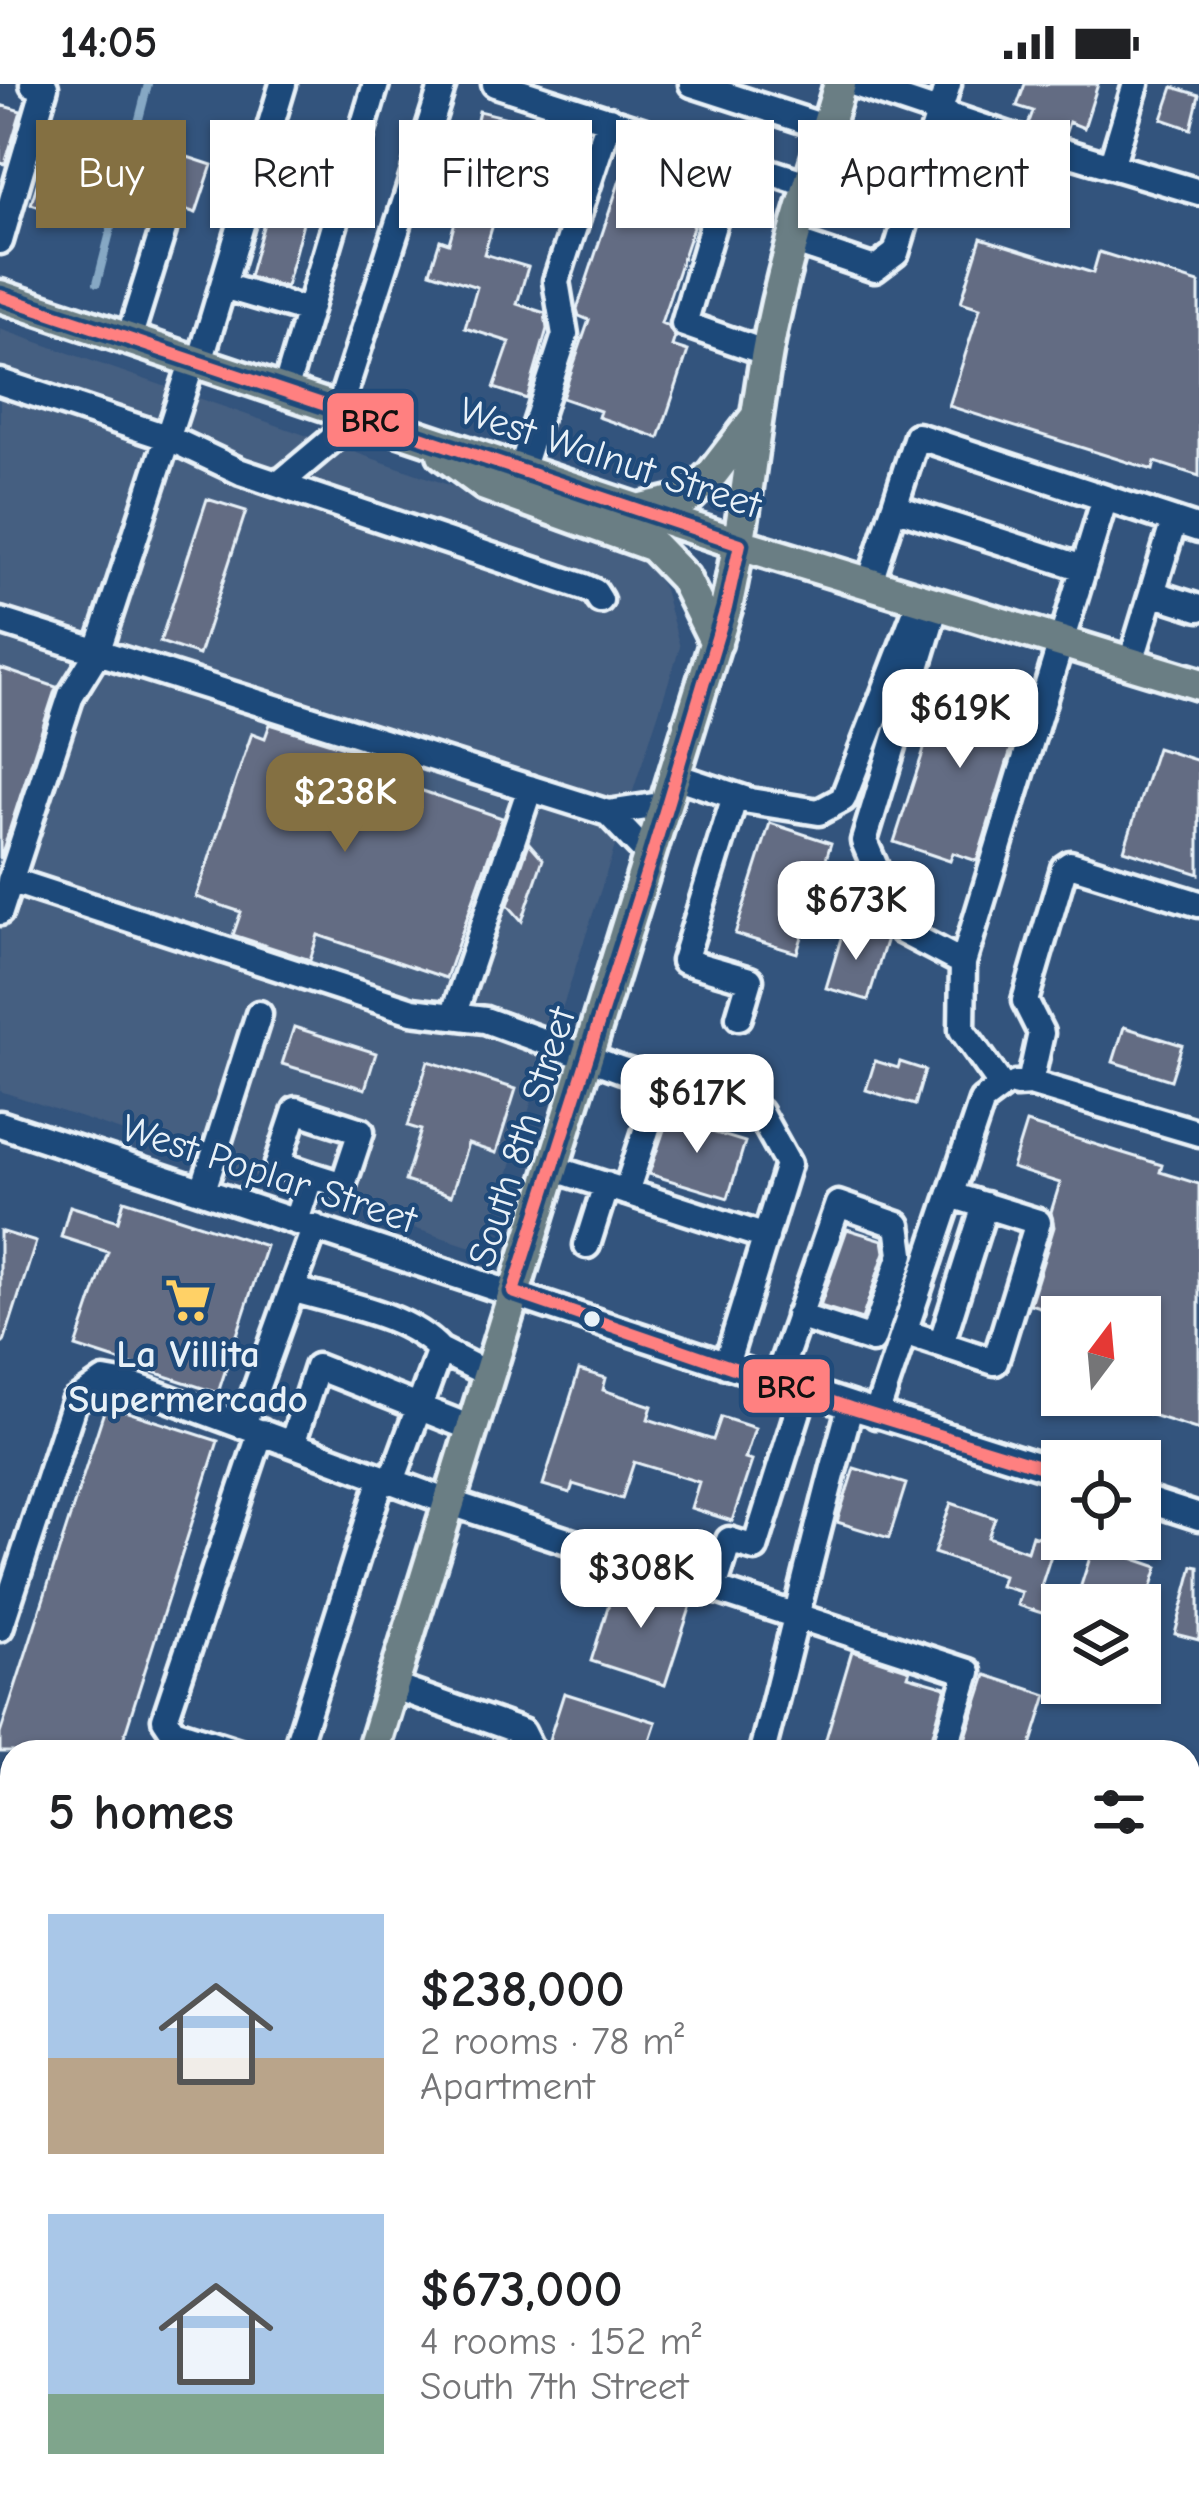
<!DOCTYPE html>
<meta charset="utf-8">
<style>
:root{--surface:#fff;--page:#f6f6f6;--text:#202124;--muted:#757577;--accent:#847042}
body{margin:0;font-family:"Comic Neue",sans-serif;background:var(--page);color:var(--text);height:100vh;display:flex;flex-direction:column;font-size:45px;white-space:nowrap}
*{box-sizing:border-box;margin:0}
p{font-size:39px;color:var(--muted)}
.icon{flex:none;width:66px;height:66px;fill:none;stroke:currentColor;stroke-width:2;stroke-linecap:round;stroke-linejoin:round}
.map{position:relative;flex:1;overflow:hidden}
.side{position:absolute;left:0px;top:1656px;width:1200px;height:771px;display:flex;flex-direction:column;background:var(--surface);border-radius:36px 36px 0 0;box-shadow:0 3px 9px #0004}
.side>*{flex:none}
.banner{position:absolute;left:36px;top:36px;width:1128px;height:108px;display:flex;gap:24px}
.needle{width:78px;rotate:16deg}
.buttons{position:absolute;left:1041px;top:1212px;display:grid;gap:24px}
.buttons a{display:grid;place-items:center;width:120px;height:120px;border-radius:0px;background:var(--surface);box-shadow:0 3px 9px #0004;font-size:60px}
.price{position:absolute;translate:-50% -102px;padding:0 27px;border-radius:24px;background:#fff;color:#222;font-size:39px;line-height:78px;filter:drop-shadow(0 3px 6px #0008)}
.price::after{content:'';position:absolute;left:50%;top:72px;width:36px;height:27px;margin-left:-18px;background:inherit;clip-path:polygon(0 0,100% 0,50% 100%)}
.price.on{background:var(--accent);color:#fff}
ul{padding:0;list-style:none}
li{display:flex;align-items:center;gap:36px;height:300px;padding:0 48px}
li span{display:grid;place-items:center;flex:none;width:336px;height:240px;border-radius:0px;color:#555}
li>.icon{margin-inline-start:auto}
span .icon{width:144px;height:144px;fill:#fffc;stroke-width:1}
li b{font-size:51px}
h2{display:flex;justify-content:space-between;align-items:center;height:144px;padding:0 48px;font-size:51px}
.chip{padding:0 42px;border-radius:0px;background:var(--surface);box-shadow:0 3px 9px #0004;font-size:42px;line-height:108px}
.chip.on{background:var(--accent);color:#fff}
.status{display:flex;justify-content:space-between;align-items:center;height:84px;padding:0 60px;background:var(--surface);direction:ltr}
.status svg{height:33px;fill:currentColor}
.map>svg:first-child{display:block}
.built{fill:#445e81}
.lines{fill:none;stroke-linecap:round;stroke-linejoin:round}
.stream{stroke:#86a8c4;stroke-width:8}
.building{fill:#636c83;stroke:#e8f1f8;stroke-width:3}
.minor-casing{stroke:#e8f1f8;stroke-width:33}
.major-casing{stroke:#e8f1f8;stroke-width:39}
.minor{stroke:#1f4a7a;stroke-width:24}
.major{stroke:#6b7e84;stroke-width:30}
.bus-1-casing{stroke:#1f4a7a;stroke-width:21}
.bus-1{stroke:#ff8080;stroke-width:12}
.bus-dot{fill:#e8f1f8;stroke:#1f4a7a;stroke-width:4.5}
.labels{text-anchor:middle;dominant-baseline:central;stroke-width:9;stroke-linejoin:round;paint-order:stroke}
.street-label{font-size:39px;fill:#e8f1f8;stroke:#1f4a7a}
.poi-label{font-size:39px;font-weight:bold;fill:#e8f1f8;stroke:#1f4a7a}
.line-badge{stroke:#1f4a7a;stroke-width:4.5}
.pale-badge-label{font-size:33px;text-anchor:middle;font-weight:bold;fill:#111}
</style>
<div class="status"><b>14:05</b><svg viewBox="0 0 49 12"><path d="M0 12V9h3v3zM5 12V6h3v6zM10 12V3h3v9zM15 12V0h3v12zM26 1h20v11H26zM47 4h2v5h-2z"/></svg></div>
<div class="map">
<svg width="1199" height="2426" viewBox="0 0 1199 2426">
<rect width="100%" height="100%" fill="#33547d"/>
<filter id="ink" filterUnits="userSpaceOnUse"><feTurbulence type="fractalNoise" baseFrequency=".00833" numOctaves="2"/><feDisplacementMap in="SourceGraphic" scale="24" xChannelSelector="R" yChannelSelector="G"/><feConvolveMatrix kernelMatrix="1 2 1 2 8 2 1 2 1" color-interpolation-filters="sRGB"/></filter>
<g filter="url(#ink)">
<!-- built -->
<path class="built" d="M 0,245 L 619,460 L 648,479 L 664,505 L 680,563 L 483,1167 L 0,1007 Z"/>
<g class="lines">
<!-- stream -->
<path class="stream" d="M 97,199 L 148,0"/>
</g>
<!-- building -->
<path class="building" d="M 1025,0 L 1098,0 L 1084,44 L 1069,38 L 1065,51 L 1056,51 L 1046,61 L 1045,72 L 1056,83 L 1053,90 L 1017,79 L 1019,73 L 1034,70 L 1040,61 L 1037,47 L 1028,41 L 1033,27 L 1017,22 Z
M 1173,3 L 1199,11 L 1191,45 L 1162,35 Z
M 0,21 L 21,27 L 5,80 L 0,79 Z
M 479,27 L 520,37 L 512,72 L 471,62 Z
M 303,44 L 326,51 L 286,203 L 249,193 L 287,56 L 299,59 Z
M 151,61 L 212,81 L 196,129 L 136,109 Z
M 48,65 L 108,85 L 90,139 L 31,120 Z
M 620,96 L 700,122 L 661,239 L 668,242 L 675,253 L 672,262 L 688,267 L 659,354 L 598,333 L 600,327 L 562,314 L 589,236 L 579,232 L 577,225 Z
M 466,99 L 502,110 L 484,170 L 528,183 L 517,220 L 545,229 L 547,245 L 527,315 L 494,304 L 510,258 L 465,244 L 477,203 L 430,188 L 440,156 L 449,159 Z
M 981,154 L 1093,189 L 1099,168 L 1199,199 L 1199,392 L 1155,378 L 1153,386 L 949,322 L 980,224 L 961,218 Z
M 207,415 L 246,427 L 199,571 L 160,558 Z
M 0,584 L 56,603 L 0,775 Z
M 948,591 L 1026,616 L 977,777 L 953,769 L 950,777 L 894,758 Z
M 270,640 L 376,673 L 370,689 L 502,734 L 446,894 L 318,851 L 310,876 L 233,851 L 241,828 L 196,813 L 252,649 L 265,654 Z
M 1157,664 L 1199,677 L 1199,790 L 1124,766 Z
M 770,739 L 831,759 L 797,869 L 735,850 Z
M 529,759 L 543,775 L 522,837 L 508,821 Z
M 845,841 L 887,854 L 868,916 L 826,904 Z
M 294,943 L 376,969 L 365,1005 L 282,980 Z
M 1124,943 L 1182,961 L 1171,996 L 1113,978 Z
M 428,977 L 516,1005 L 496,1069 L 468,1060 L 451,1112 L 405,1097 L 421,1046 L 408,1042 Z
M 875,977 L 898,984 L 900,978 L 925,986 L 915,1021 L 866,1006 Z
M 670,1028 L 714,1041 L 712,1048 L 745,1058 L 728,1114 L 649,1090 Z
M 1026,1039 L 1162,1081 L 1160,1088 L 1199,1100 L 1199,1346 L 1101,1315 L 1102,1311 L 1140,1311 L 1140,1233 L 1071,1233 L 1030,1220 L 1054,1143 L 1051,1128 L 1060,1099 L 1012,1084 Z
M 124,1116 L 266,1162 L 218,1309 L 76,1263 L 108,1168 L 61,1153 L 70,1122 L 118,1137 Z
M 847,1145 L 883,1156 L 885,1168 L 862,1235 L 820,1222 Z
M 0,1147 L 36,1158 L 4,1258 L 0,1258 Z
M 579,1286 L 606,1294 L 603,1306 L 652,1322 L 648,1335 L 713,1356 L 721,1333 L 755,1344 L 745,1375 L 752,1377 L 732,1437 L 691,1424 L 699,1398 L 634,1378 L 622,1415 L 573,1400 L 570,1409 L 543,1401 Z
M 106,1321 L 218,1357 L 119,1668 L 0,1668 L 0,1650 Z
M 854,1384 L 906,1400 L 889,1454 L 837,1438 Z
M 951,1419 L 995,1434 L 988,1453 L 1027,1467 L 1032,1451 L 1055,1459 L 1041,1502 L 1052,1506 L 1045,1530 L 1017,1521 L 1021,1508 L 1000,1502 L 1003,1492 L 934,1469 Z
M 1094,1461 L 1158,1483 L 1146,1521 L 1088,1521 L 1076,1517 Z
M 1193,1482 L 1199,1483 L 1199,1556 L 1175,1550 Z
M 617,1494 L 692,1518 L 665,1601 L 591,1577 Z
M 852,1567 L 910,1586 L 908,1592 L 946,1603 L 928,1668 L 822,1668 Z
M 986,1591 L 1047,1611 L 1029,1668 L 961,1668 Z
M 564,1609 L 656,1638 L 646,1668 L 578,1668 L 548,1659 Z"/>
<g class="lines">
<!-- minor casing -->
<g class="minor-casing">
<path id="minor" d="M 495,0 L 810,101
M 692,0 L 827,44
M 855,0 L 1024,57
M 1061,67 L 1199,108
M 732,76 L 684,240 L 767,269
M 1111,82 L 1136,0
M 0,157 L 45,3 L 33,0
M 792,157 L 875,185 L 896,169 L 948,0
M 223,202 L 308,227
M 129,255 L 163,146
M 200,278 L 283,0
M 0,298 L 169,354 L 241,388 L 584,503 L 595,508 L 600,516
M 285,307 L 376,0
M 339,325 L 443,0
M 521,386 L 565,251 L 556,197 L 609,36
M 279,400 L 360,332
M 894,423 L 1083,484
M 870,498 L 917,352 L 1199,445
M 1152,509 L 1199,524
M 937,518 L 864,757 L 902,847 L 963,879 L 962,946 L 1002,1002
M 0,537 L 608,729 L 667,720
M 1131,578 L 1174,437
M 675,692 L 750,717 L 819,728 L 843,715 L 921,514
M 735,712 L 684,877 L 750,896 L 739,933
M 608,729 L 651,774
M 10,796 L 412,927 L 485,936 L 622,986 L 759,1028 L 788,1080 L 726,1281
M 0,828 L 71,611 L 97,569 L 193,276
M 963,879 L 1105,414
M 453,932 L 530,704
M 1030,999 L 1041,949 L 1025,917 L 1064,784 L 1070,780 L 1199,820
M 1016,1000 L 1030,999 L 1199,1049
M 0,1040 C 354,1156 707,1277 1062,1389
M 552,1084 L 766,1153
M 203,1106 L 259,930
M 626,1108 L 662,998
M 296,1137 L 311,1091 L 343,1101 L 361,1047 L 296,1026 L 278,1080 L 311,1091
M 315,1143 L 292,1205 C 340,1220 406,1229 440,1266
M 587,1161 L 606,1101
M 904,1248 L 995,1278 L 1038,1138 L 951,1111
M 941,1260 L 985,1121
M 776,1298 L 838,1120 L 898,1141 L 902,1170 L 872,1256 L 798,1232
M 876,1331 L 982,1017 L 1002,1002
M 243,1341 L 292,1205
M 292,1360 L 317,1283 L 471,1344
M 392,1397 L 440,1266 L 488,1290
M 1140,1414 L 1199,1433
M 714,1504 L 729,1456 L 755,1464 L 804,1308
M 0,1544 L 74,1318 L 104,1297 L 138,1303 L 448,1418 L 968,1588 L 944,1668
M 392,1602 L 522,1648 L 532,1668
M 239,1668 L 173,1647 L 165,1635 L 261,1348
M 295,1668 L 382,1394
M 762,1668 C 792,1553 818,1438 850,1324
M 0,1771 L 12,1728
M 0,1965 L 12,1956
M 1188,1988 L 1199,1951
M 1188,2115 L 1199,2119
M 0,2126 L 12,2130
M 0,2199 L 12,2202
M 0,2301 L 12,2305
M 1188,2312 L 1199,2315
M 544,2426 L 548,2415
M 800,2426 L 803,2415
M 1052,2426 L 1056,2415"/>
</g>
<!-- major casing -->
<g class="major-casing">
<path id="major" d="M 0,212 L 740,460 L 1199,600
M 443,370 L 485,401 L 653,462 L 684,494 L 716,559
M 641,425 L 688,414 L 713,389 L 757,332
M 372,1668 L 726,524 C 745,439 752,353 767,268 C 783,177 814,88 840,0
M 140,2426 L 144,2415"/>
</g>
<!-- minor -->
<use href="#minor" class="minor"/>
<!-- major -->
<use href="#major" class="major"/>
<!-- bus-1 casing -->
<g class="bus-1-casing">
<path id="bus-1" d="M 0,212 L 740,460 L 726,524 L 651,774 L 513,1208
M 513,1208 L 850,1324 L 1062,1389"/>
</g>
<!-- bus-1 -->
<use href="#bus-1" class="bus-1"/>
</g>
</g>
<!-- icons -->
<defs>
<g id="supermarket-bare" transform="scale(3.6)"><path d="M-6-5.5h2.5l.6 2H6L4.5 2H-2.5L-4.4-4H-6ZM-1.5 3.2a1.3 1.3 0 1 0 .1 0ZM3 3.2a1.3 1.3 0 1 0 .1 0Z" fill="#ffd166" stroke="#1f4a7a" stroke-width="2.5" paint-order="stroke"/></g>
</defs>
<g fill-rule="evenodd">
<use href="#supermarket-bare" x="188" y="1216"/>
</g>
<!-- markers -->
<circle class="bus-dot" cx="592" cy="1235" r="10"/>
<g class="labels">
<!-- street labels -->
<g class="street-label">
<text transform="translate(610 374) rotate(18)">West Walnut Street</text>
<text transform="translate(522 1053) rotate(-72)">South 8th Street</text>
<text transform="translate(269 1090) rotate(18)">West Poplar Street</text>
</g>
<!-- poi labels -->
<g class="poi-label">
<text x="188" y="1270">La Villita<tspan x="188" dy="45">Supermercado</tspan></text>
</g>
</g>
<g class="line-badge">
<rect x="325" y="307" width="91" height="58" rx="12" fill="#ff8080"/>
<rect x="741" y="1273" width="91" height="58" rx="12" fill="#ff8080"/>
</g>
<g class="pale-badge-label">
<text x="370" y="348">BRC</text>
<text x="786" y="1314">BRC</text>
</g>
</svg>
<div class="buttons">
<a><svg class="needle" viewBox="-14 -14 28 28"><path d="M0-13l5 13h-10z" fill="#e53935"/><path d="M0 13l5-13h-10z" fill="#757577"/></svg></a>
<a><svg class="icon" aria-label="locate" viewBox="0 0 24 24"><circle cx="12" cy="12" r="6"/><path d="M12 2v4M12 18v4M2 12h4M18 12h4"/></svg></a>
<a><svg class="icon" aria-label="layers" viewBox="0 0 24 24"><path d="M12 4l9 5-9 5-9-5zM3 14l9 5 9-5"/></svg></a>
</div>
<b class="price" style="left:960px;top:687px">$619K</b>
<b class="price on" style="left:345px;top:771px">$238K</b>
<b class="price" style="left:856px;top:879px">$673K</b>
<b class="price" style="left:697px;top:1072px">$617K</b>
<b class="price" style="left:641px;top:1547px">$308K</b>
<div class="banner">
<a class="chip on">Buy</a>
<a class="chip">Rent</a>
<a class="chip">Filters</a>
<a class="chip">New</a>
<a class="chip">Apartment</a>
</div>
<section class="side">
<h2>5 homes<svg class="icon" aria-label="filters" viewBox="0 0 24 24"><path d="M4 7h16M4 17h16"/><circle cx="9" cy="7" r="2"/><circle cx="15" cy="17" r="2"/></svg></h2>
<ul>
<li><span style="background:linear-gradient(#a9c7e8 60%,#b9a48a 0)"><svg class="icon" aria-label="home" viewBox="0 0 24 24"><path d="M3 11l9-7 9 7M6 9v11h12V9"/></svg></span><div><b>$238,000</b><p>2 rooms · 78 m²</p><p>Apartment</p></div></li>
<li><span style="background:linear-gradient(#a9c7e8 75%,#7fa58c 0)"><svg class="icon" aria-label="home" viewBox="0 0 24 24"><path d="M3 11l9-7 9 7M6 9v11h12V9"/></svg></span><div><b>$673,000</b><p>4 rooms · 152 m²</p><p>South 7th Street</p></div></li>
</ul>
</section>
</div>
